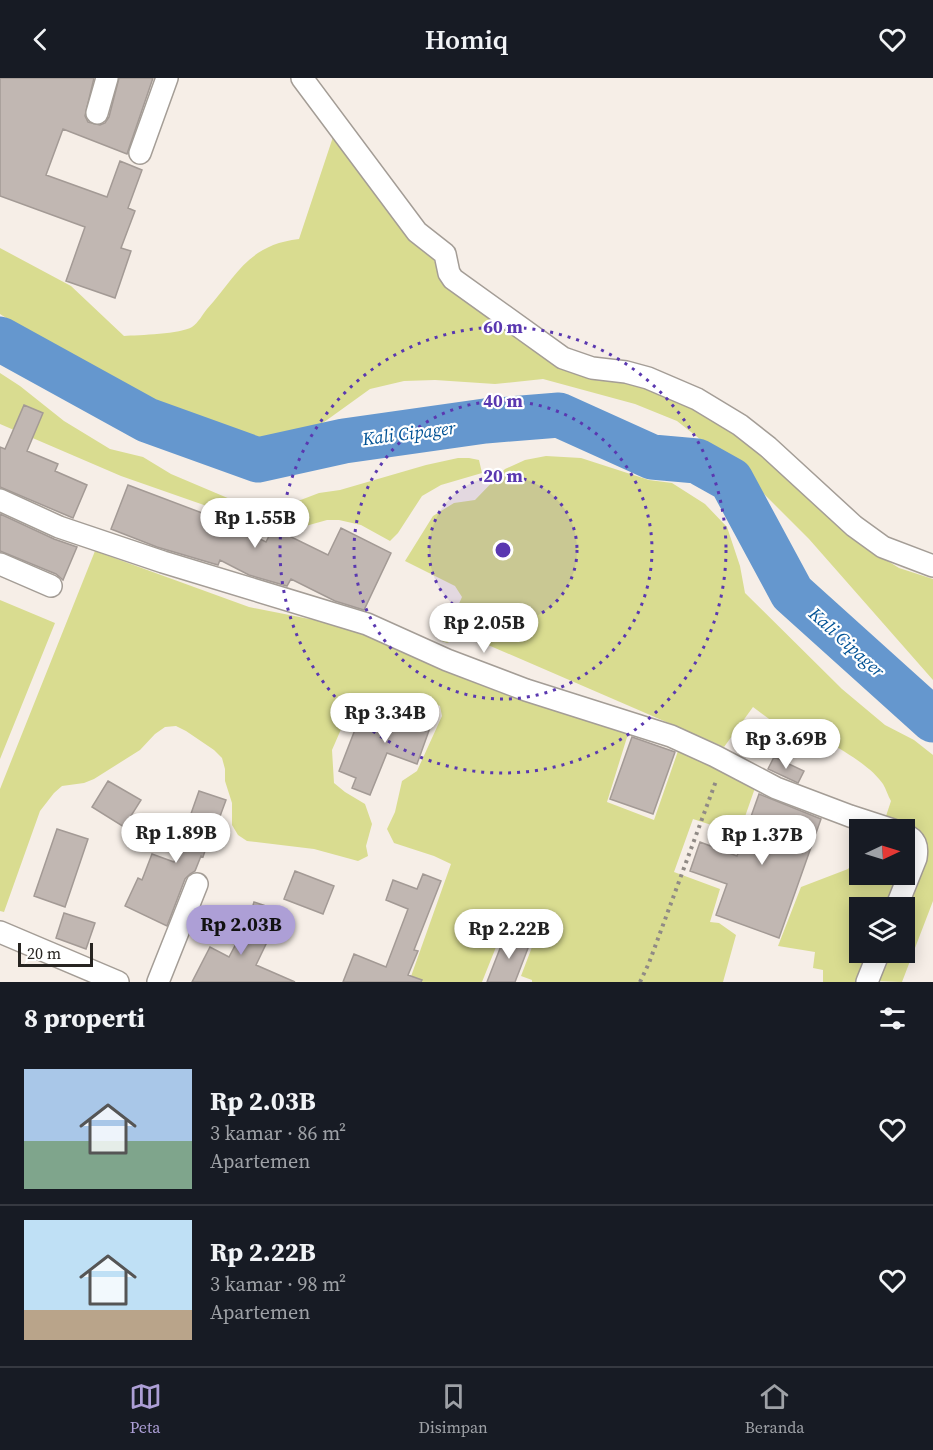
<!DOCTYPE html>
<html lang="id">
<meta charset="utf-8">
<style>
:root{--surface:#171b24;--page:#242831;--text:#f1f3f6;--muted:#9ea1a6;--line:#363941;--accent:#ad9fd6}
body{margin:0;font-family:"Source Serif 4",serif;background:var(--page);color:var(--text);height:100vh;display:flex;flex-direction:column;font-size:22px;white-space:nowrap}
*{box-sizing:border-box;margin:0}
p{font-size:20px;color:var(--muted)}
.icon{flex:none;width:33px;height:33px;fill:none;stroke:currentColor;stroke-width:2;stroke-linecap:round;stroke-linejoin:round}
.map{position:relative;height:904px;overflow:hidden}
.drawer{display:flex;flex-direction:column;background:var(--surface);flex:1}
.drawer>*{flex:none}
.needle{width:39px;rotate:86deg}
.fabs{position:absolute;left:849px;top:741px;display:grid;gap:12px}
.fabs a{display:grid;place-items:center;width:66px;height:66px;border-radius:0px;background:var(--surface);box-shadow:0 3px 15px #0003;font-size:30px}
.scale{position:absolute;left:18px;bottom:15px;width:75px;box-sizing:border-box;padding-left:6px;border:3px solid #272421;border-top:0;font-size:16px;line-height:21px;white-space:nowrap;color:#272421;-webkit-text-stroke:4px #fff;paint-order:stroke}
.price{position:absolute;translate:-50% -51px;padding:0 14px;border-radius:21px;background:#fff;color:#222;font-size:20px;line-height:39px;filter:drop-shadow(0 2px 3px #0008)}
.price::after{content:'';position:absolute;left:50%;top:36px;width:18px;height:14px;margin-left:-9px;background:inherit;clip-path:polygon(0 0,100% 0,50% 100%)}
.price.current{background:var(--accent);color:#111}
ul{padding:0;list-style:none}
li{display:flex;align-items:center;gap:18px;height:150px;padding:0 24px}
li+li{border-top:2px solid var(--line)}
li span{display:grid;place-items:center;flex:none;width:168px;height:120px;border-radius:0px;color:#555}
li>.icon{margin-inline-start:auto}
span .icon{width:72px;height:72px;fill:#fffc;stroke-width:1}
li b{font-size:26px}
h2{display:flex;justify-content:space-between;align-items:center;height:72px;padding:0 24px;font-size:26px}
header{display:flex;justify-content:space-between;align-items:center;height:78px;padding:0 24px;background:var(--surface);font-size:27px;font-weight:600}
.dock{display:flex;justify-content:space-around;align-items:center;height:84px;border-top:2px solid var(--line);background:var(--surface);font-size:16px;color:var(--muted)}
.dock a{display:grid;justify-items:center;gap:3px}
.dock .current{color:var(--accent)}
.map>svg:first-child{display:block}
.green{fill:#d9dc90}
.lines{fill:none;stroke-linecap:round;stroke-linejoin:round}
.river{stroke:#6597ce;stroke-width:45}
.building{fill:#c1b7b2;stroke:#a39a95;stroke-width:1.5}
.street-casing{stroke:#a49d96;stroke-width:24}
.path{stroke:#908a85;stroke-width:4;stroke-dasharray:3 4.5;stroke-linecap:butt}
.street{stroke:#fff;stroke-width:21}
.ring{fill:none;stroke:#5a38b0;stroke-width:3;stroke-dasharray:3 6}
.labels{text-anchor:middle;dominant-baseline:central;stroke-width:4.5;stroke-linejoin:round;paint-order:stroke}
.water-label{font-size:18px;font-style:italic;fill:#015295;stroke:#fff}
.centre{fill:#5a38b0;stroke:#fff;stroke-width:3}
.ring-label{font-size:18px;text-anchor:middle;font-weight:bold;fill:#5a38b0;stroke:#fff;stroke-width:4.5;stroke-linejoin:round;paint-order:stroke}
</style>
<header><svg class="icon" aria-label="back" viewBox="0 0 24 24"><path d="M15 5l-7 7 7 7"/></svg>Homiq<svg class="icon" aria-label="heart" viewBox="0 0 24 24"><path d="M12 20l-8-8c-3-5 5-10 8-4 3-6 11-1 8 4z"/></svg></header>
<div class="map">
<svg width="933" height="904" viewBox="0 0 933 904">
<rect width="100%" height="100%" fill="#f6eee7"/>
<!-- green -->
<path class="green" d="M 333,59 L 415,167 L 433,181 L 454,213 L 555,284 L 608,303 L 634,306 L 677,321 L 717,344 L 753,371 L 872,473 L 899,490 L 933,501 L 933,602 L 809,461 L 743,395 L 677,343 L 635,326 L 543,301 L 495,306 L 435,302 L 404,303 L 370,311 L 320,347 L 272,366 L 231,361 L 168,335 L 97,298 L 0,236 L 0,170 L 71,208 L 124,258 C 139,257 181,256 192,249 C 198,245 203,236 207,231 C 237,197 248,167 299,161 Z
M 0,295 L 20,308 L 64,343 L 110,371 L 143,379 L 171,396 L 230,421 L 253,425 L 298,423 L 319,415 L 340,412 L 426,387 L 458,380 L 469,380 L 479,382 L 482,395 L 441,407 L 422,418 L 398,455 L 390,463 L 361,447 L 339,442 L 327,442 L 295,451 L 285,451 L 263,443 L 241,440 L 121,398 L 0,346 Z
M 546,378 L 581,380 L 649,402 L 672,405 L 705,426 L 727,449 L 740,488 L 745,515 L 842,611 L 885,647 L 914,662 L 933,677 L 933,823 L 902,904 L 876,903 L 887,875 L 904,874 L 904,830 L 922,757 L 903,745 L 886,738 L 891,723 C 888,718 886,711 883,706 C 866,681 814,656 787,645 L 780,649 L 753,629 L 724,669 L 465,557 L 447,565 L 442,563 L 462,519 L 455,508 L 405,483 L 433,438 L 454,425 L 475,422 L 505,391 L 525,382 Z
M 95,473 L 249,529 L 345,548 L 527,622 L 628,656 L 607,724 L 654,742 L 678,673 L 716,686 L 756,707 L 739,756 L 693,741 L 674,794 L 720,811 L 710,844 L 719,845 L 736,857 L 723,904 L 532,904 L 532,902 L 521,898 L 535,861 L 504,849 L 482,904 L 409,904 L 451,786 L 434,778 L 394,765 L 387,751 L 395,734 L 402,703 L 417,693 L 442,638 L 440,628 L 417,618 L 341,619 L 342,649 L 332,672 L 334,705 L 345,714 L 365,726 L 372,746 L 366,768 L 368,778 L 358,783 L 314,771 L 247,763 L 238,757 L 232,747 L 232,725 L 225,703 L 225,691 L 222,680 L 214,672 L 186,653 L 176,648 L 165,649 L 155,656 L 140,672 L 94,701 L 84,705 L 62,708 L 54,715 L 40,733 L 4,834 L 0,833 L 0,711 Z
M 0,522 L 55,545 L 0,681 Z
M 859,777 L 860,796 L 902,797 L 890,829 L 860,830 L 860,874 L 872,875 L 861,904 L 823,904 L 823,892 L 813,890 L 815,874 L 778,868 L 801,809 L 848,791 Z"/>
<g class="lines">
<!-- river -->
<path class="river" d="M 0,261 L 147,342 L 258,382 L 344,363 L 485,343 L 559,337 L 652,379 L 697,383 L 731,402 L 792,515 L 933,642"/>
</g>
<!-- building -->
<path class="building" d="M 0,0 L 94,0 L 85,38 L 88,44 L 100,47 L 105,45 L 109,39 L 119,0 L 153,0 L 127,76 L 63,51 L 46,97 L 107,119 L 120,83 L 142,92 L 128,130 L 135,133 L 121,170 L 131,173 L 115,220 L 66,203 L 85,149 L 0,118 Z
M 24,327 L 43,335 L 27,373 L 58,386 L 55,393 L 87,407 L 73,440 L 0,409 L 0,369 L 5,371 Z
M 128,407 L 226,444 L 266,464 L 273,450 L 328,477 L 341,450 L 391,475 L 364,532 L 335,523 L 291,501 L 287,508 L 249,497 L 220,482 L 218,487 L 157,469 L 111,451 Z
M 0,436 L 54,461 L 77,469 L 63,502 L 56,496 L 0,473 Z
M 410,624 L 436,633 L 417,686 L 387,675 L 370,717 L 352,710 L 356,700 L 339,693 L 363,631 L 402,647 Z
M 632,659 L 675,674 L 653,736 L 610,721 Z
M 774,679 L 804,693 L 798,705 L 768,691 Z
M 108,703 L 141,722 L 124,749 L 92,729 Z
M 199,713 L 226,722 L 219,741 L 216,740 L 203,779 L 201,778 L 195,793 L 190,796 L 185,801 L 167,848 L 125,828 L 138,800 L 142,802 L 152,776 L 174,784 Z
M 759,716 L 821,741 L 779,860 L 716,837 L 727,806 L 690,793 L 700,764 L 737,778 Z
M 57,751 L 88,761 L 65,829 L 34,818 Z
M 295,793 L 334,808 L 323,836 L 284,821 Z
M 423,796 L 441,803 L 414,872 L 418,873 L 408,897 L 422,902 L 421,904 L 343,904 L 354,876 L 386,889 L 408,831 L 386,822 L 393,802 L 417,811 Z
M 254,824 L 272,830 L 262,861 L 267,864 L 256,887 L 295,904 L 192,904 L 210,869 L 229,879 L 249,841 Z
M 64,835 L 95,845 L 86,871 L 56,860 Z
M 506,855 L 530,865 L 515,904 L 487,904 Z"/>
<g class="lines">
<!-- street casing -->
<g class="street-casing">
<path id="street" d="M 302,0 L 417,154 L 445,176 L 449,195 L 453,201 L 563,280 L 592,290 L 626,294 L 648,300 L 697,321 L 740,347 L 768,369 L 854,448 L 883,469 L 933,488
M 97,35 L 107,0
M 140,75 L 167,0
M 0,422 L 59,449 L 163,484 L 367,546 L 447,582 L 526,612 L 671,658 L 715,678 L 776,710 L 850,738 L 893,752
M 0,486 L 51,508
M 896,830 L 916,780 C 918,768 916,761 904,756
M 0,854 L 118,904
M 158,904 L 197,806
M 867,904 L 879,874"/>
</g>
<!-- path -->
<path class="path" d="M 640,904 L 649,885 L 716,703"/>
<!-- street -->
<use href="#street" class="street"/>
</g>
<!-- distance rings -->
<circle cx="503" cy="472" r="74" fill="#5a38b0" fill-opacity=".12"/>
<g class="ring">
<circle cx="503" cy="472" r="74"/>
<circle cx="503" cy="472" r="149"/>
<circle cx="503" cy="472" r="223"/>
</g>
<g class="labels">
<!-- water labels -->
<g class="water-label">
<text transform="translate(409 355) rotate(-7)">Kali Cipager</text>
<text transform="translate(847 564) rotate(42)">Kali Cipager</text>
</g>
</g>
<circle cx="503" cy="472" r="9" class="centre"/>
<g class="ring-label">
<text x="503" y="255">60 m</text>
<text x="503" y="329">40 m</text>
<text x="503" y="404">20 m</text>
</g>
</svg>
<div class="fabs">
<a><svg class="needle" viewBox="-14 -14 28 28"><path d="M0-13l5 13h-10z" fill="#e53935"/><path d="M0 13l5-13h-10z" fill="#9ea1a6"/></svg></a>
<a><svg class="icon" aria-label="layers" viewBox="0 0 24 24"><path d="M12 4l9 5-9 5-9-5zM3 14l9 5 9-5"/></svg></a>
</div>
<div class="scale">20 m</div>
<b class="price" style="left:255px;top:471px">Rp 1.55B</b>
<b class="price" style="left:484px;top:576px">Rp 2.05B</b>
<b class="price" style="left:385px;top:666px">Rp 3.34B</b>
<b class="price" style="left:786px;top:692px">Rp 3.69B</b>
<b class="price" style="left:176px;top:786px">Rp 1.89B</b>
<b class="price" style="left:762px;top:788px">Rp 1.37B</b>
<b class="price current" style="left:241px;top:878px">Rp 2.03B</b>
<b class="price" style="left:509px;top:882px">Rp 2.22B</b>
</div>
<section class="drawer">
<h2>8 properti<svg class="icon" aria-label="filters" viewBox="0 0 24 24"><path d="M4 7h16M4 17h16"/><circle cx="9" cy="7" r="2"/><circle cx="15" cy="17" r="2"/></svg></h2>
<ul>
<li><span style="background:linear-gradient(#a9c7e8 60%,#7fa58c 0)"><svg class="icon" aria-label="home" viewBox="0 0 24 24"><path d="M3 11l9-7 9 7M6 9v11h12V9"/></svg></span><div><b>Rp 2.03B</b><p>3 kamar · 86 m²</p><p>Apartemen</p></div><svg class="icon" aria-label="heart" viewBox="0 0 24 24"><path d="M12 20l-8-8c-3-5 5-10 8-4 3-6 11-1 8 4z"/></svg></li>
<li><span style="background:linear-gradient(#bfe0f5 75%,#b9a48a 0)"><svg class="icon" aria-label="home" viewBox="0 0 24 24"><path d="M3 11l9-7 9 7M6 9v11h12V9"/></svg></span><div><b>Rp 2.22B</b><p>3 kamar · 98 m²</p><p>Apartemen</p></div><svg class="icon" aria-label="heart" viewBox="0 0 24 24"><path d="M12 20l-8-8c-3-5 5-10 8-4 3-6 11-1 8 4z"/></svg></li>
</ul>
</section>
<nav class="dock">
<a class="current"><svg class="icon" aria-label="map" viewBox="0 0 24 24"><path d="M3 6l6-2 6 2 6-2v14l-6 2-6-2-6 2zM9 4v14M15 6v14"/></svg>Peta</a>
<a><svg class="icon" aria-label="saved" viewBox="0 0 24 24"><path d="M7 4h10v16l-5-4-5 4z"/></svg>Disimpan</a>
<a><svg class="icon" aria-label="home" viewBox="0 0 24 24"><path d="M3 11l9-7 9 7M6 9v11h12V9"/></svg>Beranda</a>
</nav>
